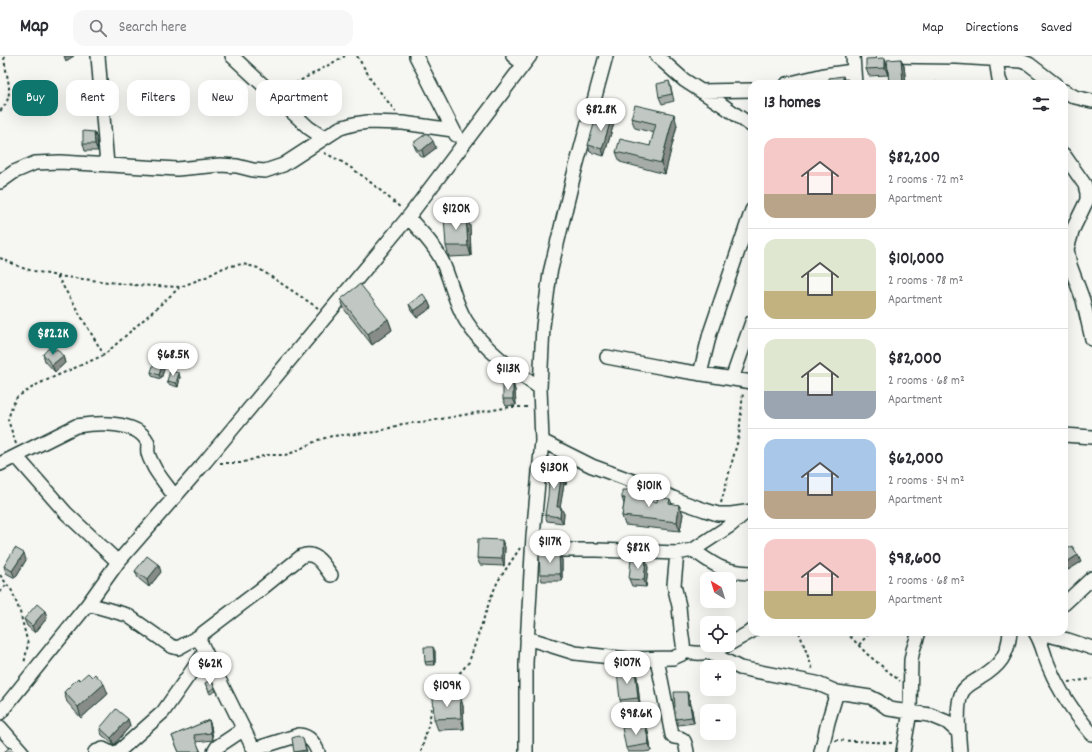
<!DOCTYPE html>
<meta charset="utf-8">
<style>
:root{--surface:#fff;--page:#f7f7f7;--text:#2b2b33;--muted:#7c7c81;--line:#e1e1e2;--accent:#0f766e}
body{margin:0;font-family:Dekko,sans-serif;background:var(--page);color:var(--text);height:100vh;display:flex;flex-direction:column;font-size:15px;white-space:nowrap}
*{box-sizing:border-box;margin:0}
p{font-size:13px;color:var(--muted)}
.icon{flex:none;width:22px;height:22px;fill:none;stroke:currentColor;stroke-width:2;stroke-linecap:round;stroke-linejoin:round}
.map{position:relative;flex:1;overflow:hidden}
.panel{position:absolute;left:748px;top:24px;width:320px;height:556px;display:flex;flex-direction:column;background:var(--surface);border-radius:12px;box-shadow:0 4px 16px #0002}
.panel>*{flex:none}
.hud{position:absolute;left:12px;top:24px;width:380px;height:36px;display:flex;gap:8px}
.needle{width:26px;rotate:322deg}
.controls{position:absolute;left:700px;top:516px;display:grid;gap:8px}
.controls a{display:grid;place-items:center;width:36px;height:36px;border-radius:8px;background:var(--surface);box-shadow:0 4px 16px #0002;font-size:20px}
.price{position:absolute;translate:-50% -34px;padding:0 9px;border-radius:14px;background:#fff;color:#222;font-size:13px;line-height:26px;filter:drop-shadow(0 1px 2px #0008)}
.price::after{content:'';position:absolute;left:50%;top:24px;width:12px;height:9px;margin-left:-6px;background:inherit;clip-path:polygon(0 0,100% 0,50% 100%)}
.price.current{background:var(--accent);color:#fff}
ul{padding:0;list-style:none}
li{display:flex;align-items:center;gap:12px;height:100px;padding:0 16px}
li+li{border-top:1px solid var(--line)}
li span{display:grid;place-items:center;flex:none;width:112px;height:80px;border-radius:12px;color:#555}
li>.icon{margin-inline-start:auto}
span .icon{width:48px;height:48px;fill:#fffc;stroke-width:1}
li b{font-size:17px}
h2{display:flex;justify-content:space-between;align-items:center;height:48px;padding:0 16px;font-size:17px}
.chip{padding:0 14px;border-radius:12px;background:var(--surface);box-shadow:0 4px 16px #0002;font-size:14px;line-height:36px}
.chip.current{background:var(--accent);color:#fff}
header{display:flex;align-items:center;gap:24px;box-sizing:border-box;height:56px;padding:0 20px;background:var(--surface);border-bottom:1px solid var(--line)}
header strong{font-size:19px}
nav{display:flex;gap:22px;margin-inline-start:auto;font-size:14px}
.search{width:280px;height:36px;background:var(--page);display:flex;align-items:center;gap:10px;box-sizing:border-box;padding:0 14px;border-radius:12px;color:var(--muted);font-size:15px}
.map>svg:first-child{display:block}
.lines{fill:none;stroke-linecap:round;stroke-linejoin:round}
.minor-casing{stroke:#1f3d34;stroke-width:16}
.path{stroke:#1f3d34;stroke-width:2;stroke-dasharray:3 3;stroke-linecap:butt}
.minor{stroke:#f6f6f2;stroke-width:13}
.wall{fill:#a6aca8;stroke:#1f3d34}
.shaded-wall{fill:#878c88;stroke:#1f3d34}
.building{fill:#c1c8c3;stroke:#1f3d34}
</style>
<header>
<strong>Map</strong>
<div class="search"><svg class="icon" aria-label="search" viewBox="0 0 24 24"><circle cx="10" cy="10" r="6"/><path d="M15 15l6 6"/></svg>Search here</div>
<nav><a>Map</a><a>Directions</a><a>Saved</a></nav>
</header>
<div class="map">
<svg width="1092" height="696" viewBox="0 0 1092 696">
<rect width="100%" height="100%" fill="#f6f6f2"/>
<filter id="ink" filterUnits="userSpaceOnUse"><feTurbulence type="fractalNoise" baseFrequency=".025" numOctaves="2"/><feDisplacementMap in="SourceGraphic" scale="8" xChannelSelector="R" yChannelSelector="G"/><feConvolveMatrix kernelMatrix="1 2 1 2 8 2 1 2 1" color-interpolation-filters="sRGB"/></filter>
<g filter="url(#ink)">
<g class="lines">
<!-- minor casing -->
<g class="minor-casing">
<path id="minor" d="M 98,0 L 107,109
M 232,0 L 309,72 L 324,82
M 416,0 L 456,79
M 513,0 L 523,8
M 657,0 L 684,24 L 721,48 L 752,70
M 853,0 L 855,28
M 883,0 L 957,1 L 1021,5 L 1029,8 L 1055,28
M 996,4 L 999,23 L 1001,28
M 787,28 L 824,19 L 853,15
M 701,35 L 752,34
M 1064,35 L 1075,41 L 1092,45
M 1064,99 L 1085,129 L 1087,137 L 1087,144 L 1073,173 L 1067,193 L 1070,209 L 1083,244 L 1092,283
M 0,126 L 14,116 L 35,107 L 60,106 L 177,113 L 220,109 L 237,110 L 253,114 L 265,115 L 283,109 L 340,72 L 354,68 L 368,66 L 403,67 L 453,74
M 408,161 C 420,175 434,188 442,205 C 451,224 454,246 466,265 C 484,294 512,313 540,332
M 607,301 L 665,312 L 752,326
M 700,318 L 710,277 L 752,154
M 732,323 L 752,266
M 1064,379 L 1092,381
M 542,385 L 592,410 L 649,431 L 682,446 L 705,454 L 718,458 L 731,458 L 752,455
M 16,400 L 66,457 L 118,506
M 0,408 L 76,370 C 96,367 136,364 147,385 C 149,388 147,392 148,397 C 149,402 153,409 155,413 C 161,423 169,432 175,441
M 533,494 L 597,494 L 677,497 L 693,494 L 731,469 L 745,457
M 693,494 C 716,510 722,516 752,517
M 88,548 L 127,559 L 171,590 L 178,592 L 198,581 L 260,534 L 302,500 C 316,494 324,510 331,519
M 1064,548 L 1092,522
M 1035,576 C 1043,588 1044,601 1050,613 C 1060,637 1076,659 1092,678
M 1035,576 L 1068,584 L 1092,592
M 198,581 L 252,690 L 258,692 L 299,679 C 310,680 314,687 318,696
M 527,582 L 575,597 L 628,603 L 673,602 L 682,598 L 684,595 L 681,573 L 679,550 L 674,529 L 677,497
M 729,588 L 752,575
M 684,595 C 702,600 710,596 727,589
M 710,597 L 740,612 L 816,627 L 837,636 L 870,641 L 878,645 L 889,653 L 930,659 L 947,666 L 959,677
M 657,603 L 672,679 L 674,681 C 685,682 685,685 687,696
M 0,657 L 88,548 L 118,506 L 205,406 L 410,159 L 530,0
M 0,671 L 22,696
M 95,696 L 103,693 L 109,696
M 118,696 L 163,656 L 205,596
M 214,696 L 217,691 L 244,673
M 526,696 L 526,607 L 533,480 L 542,385 L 540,332 L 543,270 L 550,217 L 574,118 L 606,0
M 821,696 L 828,666 L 837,636
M 903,696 L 910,656 L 911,604 L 913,594 L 919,576
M 960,696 C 959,682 955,646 963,635 C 967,629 974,626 980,622 C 1000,610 1008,599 1010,576"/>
</g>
<!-- path -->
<path class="path" d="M 357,0 L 374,28 L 396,56
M 285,33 L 345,0
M 0,55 C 17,39 5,20 4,0
M 324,97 C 353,109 377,132 401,152
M 0,202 L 25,213 L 57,220 L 134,229 L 180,231 L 206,221 L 225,211 L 243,208 L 258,212 L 318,252
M 57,220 L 104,299
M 16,388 L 8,364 L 12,350 L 17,341 L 38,328 L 104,299 L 179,232
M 220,407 L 241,407 L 266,399 L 285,399 L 294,396 L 318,384 L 332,380 L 377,376 L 402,368 L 429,365 L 510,351 L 530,351
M 721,447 L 739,380 L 743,336
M 1064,475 L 1069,475
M 0,519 L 12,535 L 20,556 L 28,588 L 24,608
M 0,536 L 7,528
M 799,576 L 813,614
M 846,576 L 867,598 L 900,625
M 859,589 L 870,576
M 1068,626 L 1092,623
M 835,684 L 892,687
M 421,696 L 429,666 L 432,651 L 435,645 L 464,612 L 469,606 L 491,541 L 498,525 L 520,492"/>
<!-- minor -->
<use href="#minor" class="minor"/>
</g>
<!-- wall -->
<path class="wall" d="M 901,3 L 904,10 L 906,28 L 889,28 L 888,14 L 888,19 L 869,20 L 866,13 L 887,8 Z
M 669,25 L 671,32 L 674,45 L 662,48 L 659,41 Z
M 631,62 L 677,69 L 665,118 L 620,106 L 616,96 L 650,90 L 654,77 L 635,72 Z
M 615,64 L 604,100 L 590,96 L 588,89 Z
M 94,76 L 97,83 L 98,95 L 85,95 L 83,88 Z
M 413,87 L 436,92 L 424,101 L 421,101 L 416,94 Z
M 466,160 L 470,170 L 471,200 L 449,201 L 446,190 Z
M 341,243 L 388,263 L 392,274 L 372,289 L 344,253 Z
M 428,245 L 431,252 L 417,262 L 411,255 L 409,248 Z
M 54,295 L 63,300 L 65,307 L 55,316 L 45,305 L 43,298 Z
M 165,310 L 161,323 L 152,320 L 151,316 Z
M 180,321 L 178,331 L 168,328 L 167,325 Z
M 513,327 L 515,334 L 516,349 L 506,350 L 503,343 Z
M 560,407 L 561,412 L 567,418 L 566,429 L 564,428 L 560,451 L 564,458 L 563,467 L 547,465 L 545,459 Z
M 622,442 L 642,444 L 657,446 L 670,443 L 672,448 L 679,449 L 683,458 L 680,475 L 625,469 L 622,460 L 624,448 Z
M 505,491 L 504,510 L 480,509 L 477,502 Z
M 1064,495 L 1081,506 L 1068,514 L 1064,509 Z
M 559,497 L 562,504 L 562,525 L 542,525 L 540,518 Z
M 26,504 L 15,522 L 6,517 L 4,510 Z
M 648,511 L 646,531 L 632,530 L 629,523 Z
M 135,515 L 161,516 L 149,531 L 138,522 Z
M 45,555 L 47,562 L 35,577 L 27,570 L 24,563 Z
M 435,595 L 435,609 L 426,609 L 425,606 Z
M 635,614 L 637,621 L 640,649 L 623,651 L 620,644 Z
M 80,624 L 108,638 L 81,662 L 67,646 L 64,636 Z
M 205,627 L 215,632 L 216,635 L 210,638 Z
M 687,636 L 689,641 L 690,649 L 692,654 L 694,667 L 678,669 L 676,663 L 675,651 Z
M 460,640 L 463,650 L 464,673 L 438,674 L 434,663 Z
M 128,663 L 130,670 L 114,689 L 102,679 L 100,672 Z
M 209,664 L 211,670 L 213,684 L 196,686 L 201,696 L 179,696 L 172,680 Z
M 645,668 L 648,675 L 651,695 L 644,696 L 628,696 L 626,692 Z
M 303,683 L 307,696 L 294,696 Z"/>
<!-- shaded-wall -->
<path class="shaded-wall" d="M 64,0 L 74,0 L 66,5 Z
M 885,2 L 887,9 L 888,19 L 885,12 Z
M 901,3 L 904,10 L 906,28 L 904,28 L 903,26 Z
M 843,20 L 845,27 L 845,28 L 843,28 Z
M 613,57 L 615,64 L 604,100 L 602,93 Z
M 674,58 L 677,69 L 665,118 L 661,107 Z
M 94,76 L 97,83 L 98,95 L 95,88 Z
M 433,85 L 436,92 L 424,101 L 422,94 Z
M 466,160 L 470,170 L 471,200 L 468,190 Z
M 428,245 L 431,252 L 417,262 L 414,255 Z
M 388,263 L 392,274 L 372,289 L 368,278 Z
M 63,300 L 65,307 L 55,316 L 52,309 Z
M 163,307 L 165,310 L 161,323 L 159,319 Z
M 179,317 L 180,321 L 178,331 L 176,327 Z
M 513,327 L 515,334 L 516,349 L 513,343 Z
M 564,412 L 567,418 L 566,429 L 563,422 Z
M 561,422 L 564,428 L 559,458 L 557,451 Z
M 639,434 L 642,443 L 642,452 L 638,443 Z
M 679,449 L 683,458 L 680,475 L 677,466 Z
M 561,451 L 564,458 L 563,467 L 560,461 Z
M 502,484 L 505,491 L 504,510 L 502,503 Z
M 24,497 L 26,504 L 15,522 L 12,515 Z
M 559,497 L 562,504 L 562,525 L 560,518 Z
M 1078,499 L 1081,506 L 1068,514 L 1065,507 Z
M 646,504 L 648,511 L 646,531 L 644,524 Z
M 159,509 L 161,516 L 149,531 L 147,524 Z
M 45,555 L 47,562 L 35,577 L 32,570 Z
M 433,591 L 435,595 L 435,609 L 434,605 Z
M 635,614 L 637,621 L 640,649 L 638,642 Z
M 104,628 L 108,638 L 81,662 L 78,651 Z
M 687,636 L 689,641 L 690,655 L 688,649 Z
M 460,640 L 463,650 L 464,673 L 461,662 Z
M 690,649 L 692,654 L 694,667 L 692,661 Z
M 128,663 L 130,670 L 114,689 L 111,682 Z
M 209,664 L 211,670 L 213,684 L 211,677 Z
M 645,668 L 648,675 L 651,695 L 649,688 Z"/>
<!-- building -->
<path class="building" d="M 885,2 L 885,12 L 866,13 L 866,3 Z
M 901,3 L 903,26 L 889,27 L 887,4 Z
M 843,20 L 843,28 L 829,28 L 829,22 Z
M 669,25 L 672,38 L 659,41 L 657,28 Z
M 937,26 L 938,28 L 930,28 Z
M 635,49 L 674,58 L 661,107 L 616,96 L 620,83 L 650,90 L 656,68 L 631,62 Z
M 604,55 L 613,57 L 602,93 L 588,89 L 594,68 L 601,70 Z
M 83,75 L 94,76 L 95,88 L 83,88 Z
M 427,77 L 433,85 L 422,94 L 418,94 L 413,87 Z
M 466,160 L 468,190 L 446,190 L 444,161 Z
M 360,228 L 388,263 L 368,278 L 341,243 Z
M 423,238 L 428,245 L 414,255 L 409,248 Z
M 50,291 L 54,295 L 57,293 L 63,300 L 52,309 L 43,298 Z
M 155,304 L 163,307 L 159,319 L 151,316 Z
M 170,315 L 179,317 L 176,327 L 167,325 Z
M 503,327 L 513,327 L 513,343 L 503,343 Z
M 550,407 L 560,407 L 559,412 L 564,412 L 563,422 L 561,422 L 557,451 L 561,451 L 560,461 L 545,459 L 548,440 Z
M 622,434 L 639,434 L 638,443 L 657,446 L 658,441 L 670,443 L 669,447 L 679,449 L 677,466 L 622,460 L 625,442 L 622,442 Z
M 478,483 L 502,484 L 502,503 L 477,502 Z
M 1072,490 L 1078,499 L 1065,507 L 1064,506 L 1064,495 Z
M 15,492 L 24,497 L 12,515 L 4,510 Z
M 539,497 L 559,497 L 560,518 L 540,518 Z
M 147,500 L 159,509 L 147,524 L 135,515 Z
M 631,503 L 646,504 L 644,524 L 629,523 Z
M 37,548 L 45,555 L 32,570 L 24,563 Z
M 424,591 L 433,591 L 434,605 L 425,606 Z
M 635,614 L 638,642 L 620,644 L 617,615 Z
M 88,617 L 92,621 L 95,618 L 104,628 L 78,651 L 64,636 L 78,622 L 80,624 Z
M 211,624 L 215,632 L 209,635 L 205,627 Z
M 674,636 L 687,636 L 688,649 L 690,649 L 692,661 L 676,663 L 674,651 L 675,651 Z
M 460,640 L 461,662 L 434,663 L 433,641 Z
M 116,653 L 128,663 L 111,682 L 100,672 Z
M 209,664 L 211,677 L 194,679 L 200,695 L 197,696 L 179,696 L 172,680 Z
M 645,668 L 649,688 L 626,692 L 622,672 Z
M 298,680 L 303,683 L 306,694 L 294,696 L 292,682 Z
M 10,691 L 15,696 L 4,696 Z"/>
</g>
</svg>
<div class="controls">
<a><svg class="needle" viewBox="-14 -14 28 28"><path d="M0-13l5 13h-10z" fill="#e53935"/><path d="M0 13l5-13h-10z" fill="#7c7c81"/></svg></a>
<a><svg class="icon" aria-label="locate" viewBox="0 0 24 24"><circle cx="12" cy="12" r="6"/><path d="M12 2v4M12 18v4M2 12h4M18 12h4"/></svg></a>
<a>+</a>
<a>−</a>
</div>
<b class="price" style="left:601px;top:76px">$82.8K</b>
<b class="price" style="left:456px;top:175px">$120K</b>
<b class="price current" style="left:53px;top:300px">$82.2K</b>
<b class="price" style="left:173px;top:321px">$68.5K</b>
<b class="price" style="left:508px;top:335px">$113K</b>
<b class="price" style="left:554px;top:434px">$130K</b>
<b class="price" style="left:649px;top:452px">$101K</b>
<b class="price" style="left:550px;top:508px">$117K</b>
<b class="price" style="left:638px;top:514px">$82K</b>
<b class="price" style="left:627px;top:629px">$107K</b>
<b class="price" style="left:210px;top:630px">$62K</b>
<b class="price" style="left:447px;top:652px">$109K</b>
<b class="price" style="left:636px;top:680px">$98.6K</b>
<div class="hud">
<a class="chip current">Buy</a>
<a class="chip">Rent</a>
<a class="chip">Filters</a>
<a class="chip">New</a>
<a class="chip">Apartment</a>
</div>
<section class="panel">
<h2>13 homes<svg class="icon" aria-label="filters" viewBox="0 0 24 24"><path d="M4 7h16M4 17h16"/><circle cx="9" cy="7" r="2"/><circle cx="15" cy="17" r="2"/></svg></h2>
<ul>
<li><span style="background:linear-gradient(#f6c9c9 70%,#b9a48a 0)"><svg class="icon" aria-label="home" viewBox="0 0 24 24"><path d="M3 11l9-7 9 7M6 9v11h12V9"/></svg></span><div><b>$82,200</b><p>2 rooms · 72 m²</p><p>Apartment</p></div></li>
<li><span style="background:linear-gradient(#dfe7d0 65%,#c2b280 0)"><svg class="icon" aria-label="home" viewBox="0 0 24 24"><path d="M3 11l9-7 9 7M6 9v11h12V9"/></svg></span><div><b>$101,000</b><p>2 rooms · 78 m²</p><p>Apartment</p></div></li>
<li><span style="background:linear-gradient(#dfe7d0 65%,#9aa5b1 0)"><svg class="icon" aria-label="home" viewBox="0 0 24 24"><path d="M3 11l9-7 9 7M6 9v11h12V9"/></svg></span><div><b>$82,000</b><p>2 rooms · 68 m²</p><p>Apartment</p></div></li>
<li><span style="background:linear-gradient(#a9c7e8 65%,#b9a48a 0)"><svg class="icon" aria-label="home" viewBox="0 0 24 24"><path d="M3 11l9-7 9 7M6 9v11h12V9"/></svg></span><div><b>$62,000</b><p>2 rooms · 54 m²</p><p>Apartment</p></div></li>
<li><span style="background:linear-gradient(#f6c9c9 65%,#c2b280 0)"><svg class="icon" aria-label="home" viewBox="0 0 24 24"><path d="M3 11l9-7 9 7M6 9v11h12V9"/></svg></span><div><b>$98,600</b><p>2 rooms · 68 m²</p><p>Apartment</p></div></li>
</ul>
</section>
</div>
